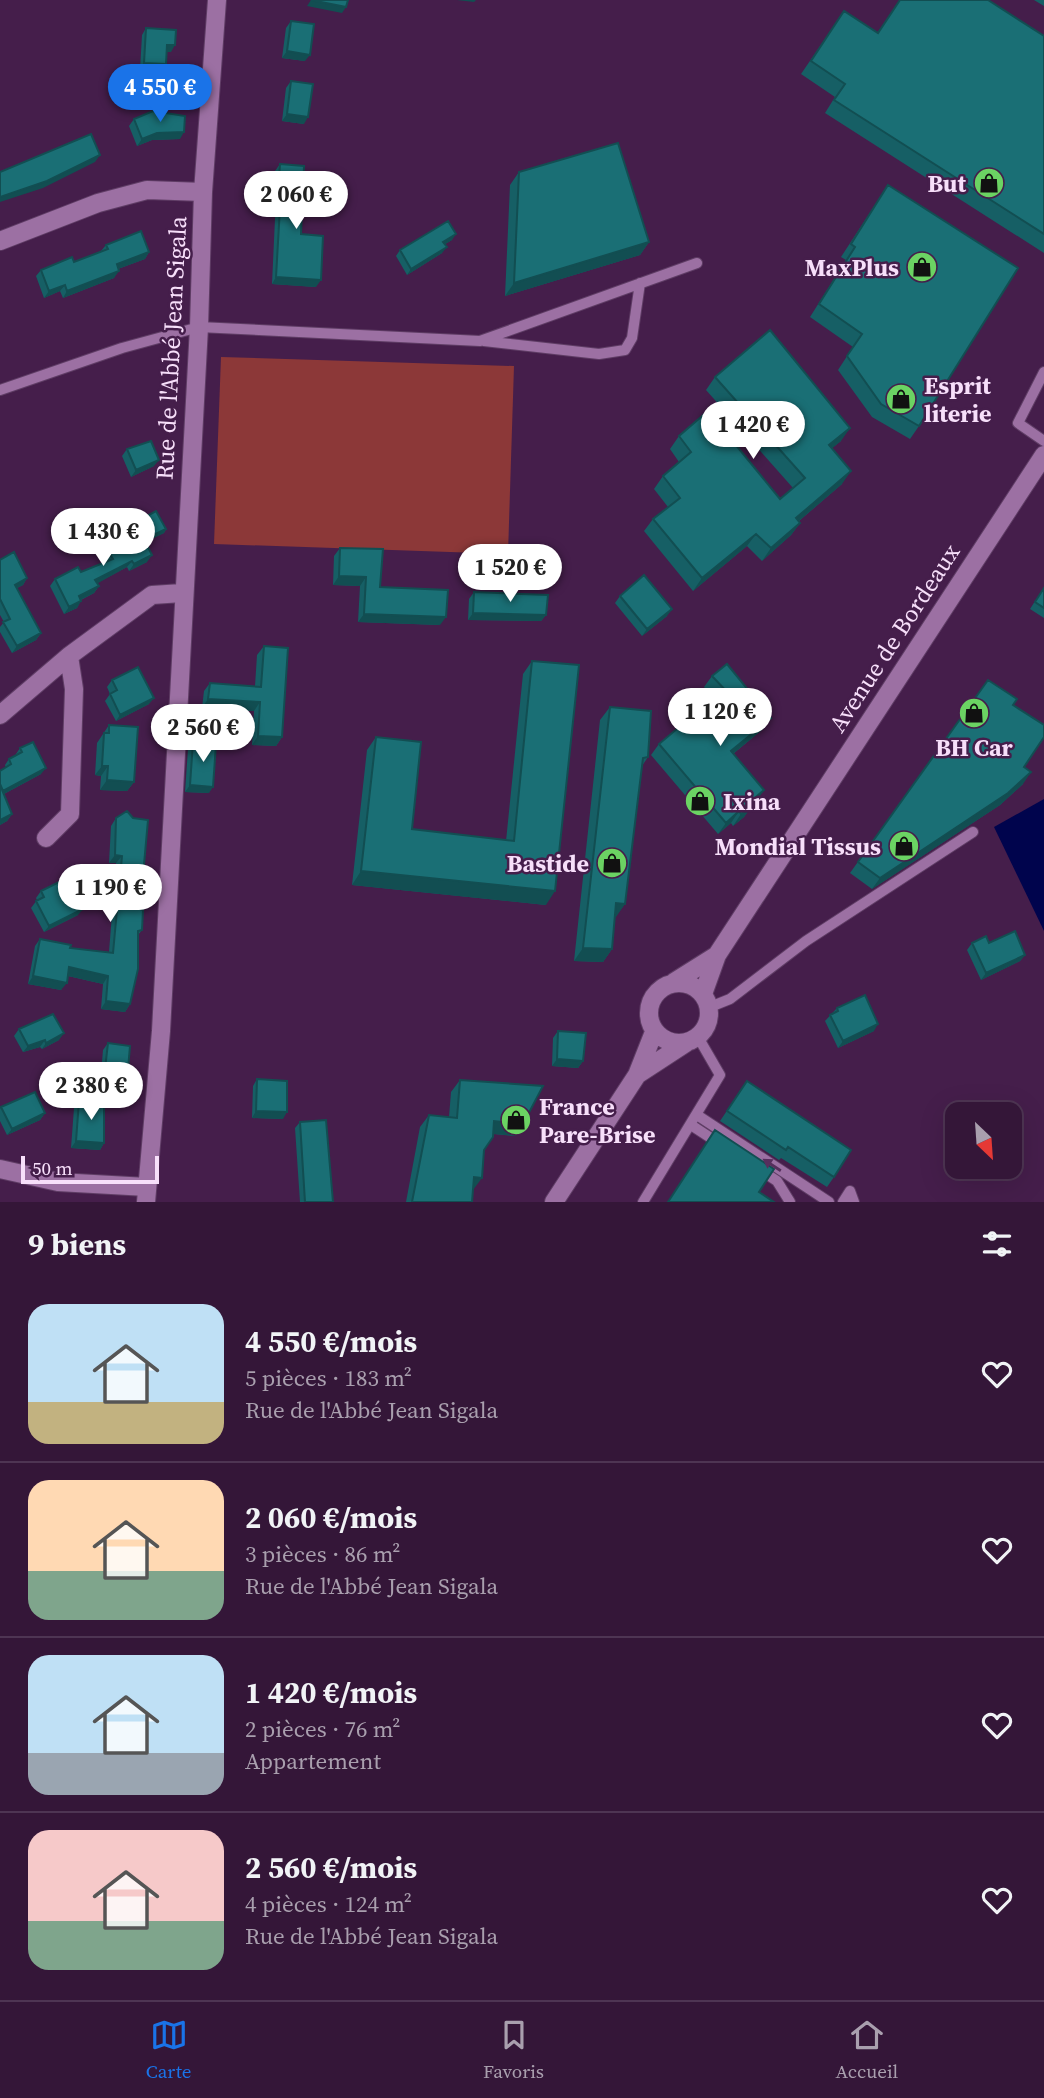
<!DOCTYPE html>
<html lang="fr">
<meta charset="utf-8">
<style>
:root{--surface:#341638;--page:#3c1f40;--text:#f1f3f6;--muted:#a99fae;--line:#4e3553;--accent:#1a73e8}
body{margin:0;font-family:"Source Serif 4",serif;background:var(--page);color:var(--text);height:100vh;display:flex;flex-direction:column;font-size:26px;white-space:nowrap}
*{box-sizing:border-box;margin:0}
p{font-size:23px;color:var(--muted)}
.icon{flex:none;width:38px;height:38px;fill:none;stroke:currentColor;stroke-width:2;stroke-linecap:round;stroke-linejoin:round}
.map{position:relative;height:1202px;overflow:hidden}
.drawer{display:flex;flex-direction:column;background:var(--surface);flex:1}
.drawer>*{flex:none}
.needle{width:46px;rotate:155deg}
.controls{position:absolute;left:945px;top:1102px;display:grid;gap:14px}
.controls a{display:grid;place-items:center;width:77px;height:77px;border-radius:14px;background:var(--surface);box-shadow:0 7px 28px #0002,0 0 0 2px var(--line);font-size:35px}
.scale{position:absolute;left:21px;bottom:18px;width:138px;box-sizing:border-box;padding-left:7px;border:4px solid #f7dffa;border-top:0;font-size:19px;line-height:24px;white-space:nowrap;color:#f7dffa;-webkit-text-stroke:5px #451e4b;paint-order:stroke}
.price{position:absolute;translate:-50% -60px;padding:0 16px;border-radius:24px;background:#fff;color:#222;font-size:23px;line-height:46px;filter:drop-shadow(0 2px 4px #0008)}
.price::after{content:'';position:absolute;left:50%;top:42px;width:21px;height:16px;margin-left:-10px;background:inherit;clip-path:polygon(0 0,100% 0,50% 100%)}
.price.active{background:var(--accent);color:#fff}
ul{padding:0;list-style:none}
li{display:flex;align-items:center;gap:21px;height:175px;padding:0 28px}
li+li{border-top:2px solid var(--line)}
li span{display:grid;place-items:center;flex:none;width:196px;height:140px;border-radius:21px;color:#555}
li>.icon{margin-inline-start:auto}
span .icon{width:84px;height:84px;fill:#fffc;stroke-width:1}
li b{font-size:30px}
h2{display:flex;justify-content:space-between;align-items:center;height:84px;padding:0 28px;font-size:30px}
.tab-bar{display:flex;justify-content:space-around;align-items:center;height:98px;border-top:2px solid var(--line);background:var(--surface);font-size:19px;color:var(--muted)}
.tab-bar a{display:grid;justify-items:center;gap:4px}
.tab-bar .active{color:var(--accent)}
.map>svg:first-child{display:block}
.green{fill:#8c3838}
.water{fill:#00044d}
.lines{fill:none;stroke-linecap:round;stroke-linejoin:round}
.lane-casing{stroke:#5f3d65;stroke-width:12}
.street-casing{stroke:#5f3d65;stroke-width:20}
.secondary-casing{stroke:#5f3d65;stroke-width:20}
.lane{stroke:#9c70a3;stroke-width:10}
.street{stroke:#9c70a3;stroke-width:18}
.secondary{stroke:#9c70a3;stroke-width:18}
.wall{fill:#165f65}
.shaded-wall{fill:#124e52}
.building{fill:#1a6f75;stroke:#124e52;stroke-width:2}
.oneway{fill:#562e5d}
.labels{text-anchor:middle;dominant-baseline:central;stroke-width:5;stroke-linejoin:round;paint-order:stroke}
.poi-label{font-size:24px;font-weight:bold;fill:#f7dffa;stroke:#451e4b;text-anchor:end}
.street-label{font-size:24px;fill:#f7dffa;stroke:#451e4b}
</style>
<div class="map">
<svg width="1044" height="1202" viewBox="0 0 1044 1202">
<rect width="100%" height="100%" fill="#451e4b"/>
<!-- green -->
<path class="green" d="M 221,357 L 514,366 L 508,554 L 214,544 Z"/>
<!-- water -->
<path class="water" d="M 1044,799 L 1044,931 L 994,827 Z"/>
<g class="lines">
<!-- lane casing -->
<g class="lane-casing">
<path id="lane" d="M 484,341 L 599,354 L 625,350 L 632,338 L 640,283
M 1044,372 L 1018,423 L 1044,441
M 0,390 L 122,348 L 199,327 L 480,341 L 697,263
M 710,1007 L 730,999 L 806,941 L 973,832
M 697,1115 L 829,1202
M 691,1125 L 720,1144
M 759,1169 L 777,1181 L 790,1202
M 643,1202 L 720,1075 L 698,1037
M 843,1202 L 850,1191 L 854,1202"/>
</g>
<!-- street casing -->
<g class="street-casing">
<path id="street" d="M 0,241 L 98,203 L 147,190 L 203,192
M 0,715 L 69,656 L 152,595 L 182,593
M 46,838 L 70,814 L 74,689 L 69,656
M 0,1169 L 58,1182 L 147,1187
M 146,1202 L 161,1031 L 199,327 L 203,192 L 217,0"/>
</g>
<!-- secondary casing -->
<g class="secondary-casing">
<path id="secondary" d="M 674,982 L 717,955
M649 1013a30 30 0 1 1 60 0a30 30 0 1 1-60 0Z
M 703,994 L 717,955 L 1044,455
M 637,1075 L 686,1043
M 554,1202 L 637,1075 L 654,1032"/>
</g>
<!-- lane -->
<use href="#lane" class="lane"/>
<!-- street -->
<use href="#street" class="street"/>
<!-- secondary -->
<use href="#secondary" class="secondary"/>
</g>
<!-- wall -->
<path class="wall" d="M 1034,0 L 1044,0 L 1044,6 Z
M 844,11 L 878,33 L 1044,36 L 1044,253 L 825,113 L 835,97 L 801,74 Z
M 291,21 L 305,61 L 282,58 L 286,28 Z
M 146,28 L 171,52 L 167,52 L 161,71 L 140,70 L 142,35 Z
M 291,81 L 304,124 L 282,121 L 286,88 Z
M 134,119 L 180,139 L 152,140 L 137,146 L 129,126 Z
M 280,164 L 301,234 L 316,287 L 272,284 L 276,197 L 274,196 L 275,171 Z
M 519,172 L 649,242 L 640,255 L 505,296 L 510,185 Z
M 888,185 L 919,426 L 910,439 L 872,417 L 838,370 L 853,347 L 810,317 L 846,260 L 841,257 Z
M 452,240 L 445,244 L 442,253 L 407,275 L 396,256 L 400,250 Z
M 106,245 L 149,252 L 145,259 L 118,269 L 114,278 L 63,298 L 60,291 L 44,298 L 36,276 L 41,270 L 74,262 L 101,251 Z
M 715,377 L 841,441 L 832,448 L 842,484 L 799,521 L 800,523 L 791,535 L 762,561 L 747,546 L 693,591 L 644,531 L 653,519 L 668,507 L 654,489 L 663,476 L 679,462 L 670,449 L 679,436 L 780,499 L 793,488 L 706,390 Z
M 127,449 L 154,466 L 131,477 L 122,456 Z
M 136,522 L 166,529 L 164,533 L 145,542 L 147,562 L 129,571 L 127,567 L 97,583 L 99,586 L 94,593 L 81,600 L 77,608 L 64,614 L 50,586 L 55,579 L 81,572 L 106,562 L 103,558 L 108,551 L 117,547 L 121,539 L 137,531 L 133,525 Z
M 340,548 L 380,587 L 440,625 L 358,622 L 360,586 L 333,585 L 334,556 Z
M 0,560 L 27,578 L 23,585 L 17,588 L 41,633 L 36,640 L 12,653 L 0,632 L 0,627 L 4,622 L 0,615 Z
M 1044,587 L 1044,618 L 1030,609 Z
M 474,592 L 546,615 L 541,621 L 468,620 L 469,599 Z
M 620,596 L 667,616 L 642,636 L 615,603 Z
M 264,646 L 282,737 L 276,746 L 252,745 L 254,711 L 202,708 L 204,691 L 210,683 L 255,686 L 257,655 Z
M 532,661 L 546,905 L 352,885 L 367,750 L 376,737 L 412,829 L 506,841 L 523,674 Z
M 712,676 L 771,718 L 763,729 L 733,754 L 756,802 L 752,805 L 744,817 L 733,826 L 731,823 L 718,834 L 651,755 L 659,744 L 703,718 L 719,704 L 704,687 Z
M 112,680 L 149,704 L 116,721 L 105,701 L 110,694 L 107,687 Z
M 988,680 L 1013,705 L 1024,767 L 1023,784 L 1000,805 L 872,889 L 850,873 Z
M 610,707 L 648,757 L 642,766 L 625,904 L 615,917 L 612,949 L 603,962 L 574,961 L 600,720 Z
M 109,725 L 134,782 L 127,791 L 100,790 L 101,776 L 95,775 L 97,743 Z
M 193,742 L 209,793 L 185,792 L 188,749 Z
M 20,748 L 41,774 L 4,794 L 12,814 L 7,821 L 0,825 L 0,771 L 6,768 L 5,765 L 9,759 L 16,755 L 16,754 Z
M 116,818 L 140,909 L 142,930 L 138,935 L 130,1004 L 125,1012 L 101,1009 L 103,984 L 68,976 L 61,990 L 28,984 L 35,946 L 40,939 L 70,948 L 109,952 L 116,863 L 109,863 L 111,826 Z
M 41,891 L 78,915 L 44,932 L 31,908 L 37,900 L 36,898 Z
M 972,943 L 989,943 L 1025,955 L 1020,961 L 981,980 L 967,950 Z
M 837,1008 L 874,1031 L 838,1048 L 825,1021 Z
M 19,1029 L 59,1040 L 42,1049 L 40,1047 L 23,1052 L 14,1036 Z
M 558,1031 L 583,1061 L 578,1068 L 552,1066 L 553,1038 Z
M 108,1043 L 127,1081 L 122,1088 L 100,1085 L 103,1050 Z
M 257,1079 L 283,1119 L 252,1118 L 253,1086 Z
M 460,1080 L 523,1124 L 515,1136 L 493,1134 L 484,1150 L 473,1190 L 472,1202 L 406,1202 L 420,1127 L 429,1115 L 449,1117 L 451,1092 Z
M 747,1081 L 834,1177 L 827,1187 L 781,1158 L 779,1160 L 720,1121 Z
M 79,1101 L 104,1143 L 100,1150 L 71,1148 L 74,1108 Z
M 1,1107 L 45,1113 L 40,1120 L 7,1135 L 0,1121 L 0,1109 Z
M 300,1122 L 333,1202 L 300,1202 L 295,1128 Z"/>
<!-- shaded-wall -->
<path class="shaded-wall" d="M 311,0 L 346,7 L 342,13 L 307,6 Z
M 457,0 L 476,0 L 474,2 Z
M 167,45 L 175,45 L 171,52 L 162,52 Z
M 287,51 L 310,55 L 305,61 L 282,58 Z
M 144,63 L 166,64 L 161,71 L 140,70 Z
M 287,114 L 308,117 L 304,124 L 282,121 Z
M 184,132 L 180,139 L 152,140 L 137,146 L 142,139 L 157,133 Z
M 100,155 L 95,162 L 43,188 L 0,202 L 0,197 Z
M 278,190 L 281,190 L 276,197 L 274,196 Z
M 456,234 L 452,240 L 439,248 L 443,242 Z
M 649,242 L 640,255 L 505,296 L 514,283 Z
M 447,247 L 442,253 L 407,275 L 411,269 Z
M 149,252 L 145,259 L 112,271 L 117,264 Z
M 119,271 L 114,278 L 63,298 L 67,291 Z
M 276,277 L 321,280 L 316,287 L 272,284 Z
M 65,285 L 60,291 L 44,298 L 49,291 Z
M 850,428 L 841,441 L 820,458 L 829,445 Z
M 159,460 L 154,466 L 131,477 L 136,470 Z
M 851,471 L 842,484 L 787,531 L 796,518 Z
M 800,523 L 791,535 L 762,561 L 771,548 Z
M 166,529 L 164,533 L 143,543 L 145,539 Z
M 756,534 L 747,546 L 693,591 L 702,578 Z
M 152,555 L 147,562 L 129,571 L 134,564 Z
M 132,561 L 127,567 L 91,587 L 95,580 Z
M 339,576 L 366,577 L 360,586 L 333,585 Z
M 27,578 L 23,585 L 11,591 L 15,585 Z
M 99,586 L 94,593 L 74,603 L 79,596 Z
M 81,601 L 77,608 L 64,614 L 69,607 Z
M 672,609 L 667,616 L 642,636 L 647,629 Z
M 473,613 L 546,615 L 541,621 L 468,620 Z
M 364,614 L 446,617 L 440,625 L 358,622 Z
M 41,633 L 36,640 L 12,653 L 17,646 Z
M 154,698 L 149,704 L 116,721 L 120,715 Z
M 208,699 L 260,702 L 254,711 L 202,708 Z
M 771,718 L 763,729 L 723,762 L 731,751 Z
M 258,736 L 282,737 L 276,746 L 252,745 Z
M 102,766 L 108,766 L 101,776 L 95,775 Z
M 46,768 L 41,774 L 0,796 L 3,791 Z
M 1031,772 L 1023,784 L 1000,805 L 872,889 L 880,878 Z
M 107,780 L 134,782 L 127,791 L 100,790 Z
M 190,785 L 213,787 L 209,793 L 185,792 Z
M 764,790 L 756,802 L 742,814 L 750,802 Z
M 753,805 L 744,817 L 733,826 L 741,814 Z
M 739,811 L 731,823 L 718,834 L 726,823 Z
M 12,814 L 7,821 L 0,825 L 0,820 Z
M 115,855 L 122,856 L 116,863 L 109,863 Z
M 361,871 L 555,891 L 546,905 L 352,885 Z
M 616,903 L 625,904 L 616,917 L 607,916 Z
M 83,909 L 78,915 L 44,932 L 49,926 Z
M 583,948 L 612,949 L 603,962 L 574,961 Z
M 1025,955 L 1020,961 L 981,980 L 986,973 Z
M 69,967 L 108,976 L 103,984 L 64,975 Z
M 33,976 L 67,983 L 61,990 L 28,984 Z
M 106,1001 L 130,1004 L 125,1012 L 101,1009 Z
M 878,1024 L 874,1031 L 838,1048 L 843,1041 Z
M 64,1033 L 59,1040 L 42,1049 L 46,1043 Z
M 45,1040 L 40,1047 L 23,1052 L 28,1046 Z
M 557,1059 L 583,1061 L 578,1068 L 552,1066 Z
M 104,1078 L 127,1081 L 122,1088 L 100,1085 Z
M 256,1111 L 287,1112 L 283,1119 L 252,1118 Z
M 45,1113 L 40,1120 L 7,1135 L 12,1129 Z
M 494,1121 L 523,1124 L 515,1136 L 486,1133 Z
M 76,1141 L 104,1143 L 100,1150 L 71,1148 Z
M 474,1177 L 482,1178 L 473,1190 Z"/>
<!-- building -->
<path class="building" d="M 311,0 L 348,0 L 346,7 Z
M 900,0 L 988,0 L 1044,36 L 1044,234 L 834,100 L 845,84 L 811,61 L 844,11 L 878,33 Z
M 291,21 L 314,24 L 310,55 L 287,51 Z
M 146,28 L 176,30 L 175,45 L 167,45 L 166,64 L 144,63 Z
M 291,81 L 313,84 L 308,117 L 287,114 Z
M 153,111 L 185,116 L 184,132 L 157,133 L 142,139 L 134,119 Z
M 91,134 L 100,155 L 47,181 L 0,197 L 0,172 Z
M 618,143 L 649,242 L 514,283 L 519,172 Z
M 280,164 L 304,166 L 301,234 L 323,236 L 321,280 L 276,277 L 281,190 L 278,190 Z
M 888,185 L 1018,268 L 919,426 L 881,404 L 847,356 L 862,334 L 819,304 L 855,247 L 851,244 Z
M 448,221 L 456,234 L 443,242 L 447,247 L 411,269 L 400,250 Z
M 141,231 L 149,252 L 117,264 L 119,271 L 67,291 L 65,285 L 49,291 L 41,270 L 72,257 L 74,262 L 108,249 L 106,245 Z
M 770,330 L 850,428 L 829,445 L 851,471 L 796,518 L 800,523 L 771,548 L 756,534 L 702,578 L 653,519 L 680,498 L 663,476 L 691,452 L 679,436 L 708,411 L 780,499 L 805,478 L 715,377 Z
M 151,441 L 159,460 L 136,470 L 127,449 Z
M 156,511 L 166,529 L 145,539 L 136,522 Z
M 139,530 L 152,555 L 134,564 L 132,561 L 95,580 L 99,586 L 79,596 L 81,601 L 69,607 L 55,579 L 78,567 L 81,572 L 113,559 L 108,551 L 123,543 L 121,539 Z
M 340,548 L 383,549 L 380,587 L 448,590 L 446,617 L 364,614 L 366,577 L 339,576 Z
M 14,552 L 27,578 L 15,585 L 41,633 L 17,646 L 3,622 L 10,619 L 0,599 L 0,560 Z
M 644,575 L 672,609 L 647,629 L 620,596 Z
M 1044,588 L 1044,608 L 1035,602 Z
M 474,592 L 548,595 L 546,615 L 473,613 Z
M 264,646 L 288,648 L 282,737 L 258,736 L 260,702 L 208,699 L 210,683 L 261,687 Z
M 532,661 L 579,665 L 555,891 L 361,871 L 376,737 L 421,742 L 412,829 L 514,841 Z
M 727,664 L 771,718 L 731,751 L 764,790 L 750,802 L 753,805 L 741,814 L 739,811 L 726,823 L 659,744 L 697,712 L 703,718 L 730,695 L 712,676 Z
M 138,667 L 154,698 L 120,715 L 110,694 L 117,690 L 112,680 Z
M 988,680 L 1017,699 L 1013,705 L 1044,725 L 1044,737 L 1024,767 L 1031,772 L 1008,793 L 880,878 L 858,862 Z
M 610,707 L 651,711 L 648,757 L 643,758 L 625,904 L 616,903 L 612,949 L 583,948 Z
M 109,725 L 138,727 L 134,782 L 107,780 L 108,766 L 102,766 L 104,733 L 109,733 Z
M 33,742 L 46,768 L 3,791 L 0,784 L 0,771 L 11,764 L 9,759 L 22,752 L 20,748 Z
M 193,742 L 216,744 L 213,787 L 190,785 Z
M 0,785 L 12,814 L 0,820 Z
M 127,811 L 133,818 L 148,820 L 140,909 L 143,910 L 142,930 L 138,931 L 138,969 L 130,1004 L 106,1001 L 108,976 L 69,967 L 67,983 L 33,976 L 40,939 L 71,945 L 70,948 L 113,953 L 122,856 L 115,855 L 116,818 Z
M 67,878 L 83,909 L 49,926 L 36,901 L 44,897 L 41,891 Z
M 1015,931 L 1025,955 L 986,973 L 972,943 L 986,936 L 989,943 Z
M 865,995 L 878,1024 L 843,1041 L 830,1015 L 838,1011 L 837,1008 Z
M 53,1014 L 64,1033 L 46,1043 L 45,1040 L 28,1046 L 19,1029 Z
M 558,1031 L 586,1033 L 583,1061 L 557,1059 Z
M 108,1043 L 130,1046 L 127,1081 L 104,1078 Z
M 257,1079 L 287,1081 L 287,1112 L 256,1111 Z
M 460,1080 L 543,1086 L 523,1124 L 494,1121 L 493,1137 L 484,1150 L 482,1178 L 474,1177 L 472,1202 L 412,1202 L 429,1115 L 457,1118 Z
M 747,1081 L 851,1150 L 834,1177 L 788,1147 L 786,1150 L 727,1111 Z
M 35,1092 L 45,1113 L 12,1129 L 1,1107 Z
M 79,1101 L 104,1103 L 104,1143 L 76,1141 Z
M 326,1120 L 333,1202 L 305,1202 L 300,1122 Z
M 715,1130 L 774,1169 L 759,1192 L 774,1202 L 668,1202 Z"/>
<!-- one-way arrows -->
<defs><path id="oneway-solid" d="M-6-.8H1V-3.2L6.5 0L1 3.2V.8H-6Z" transform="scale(1.75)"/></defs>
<use class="oneway" href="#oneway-solid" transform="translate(772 1165) rotate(-147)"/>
<!-- icons -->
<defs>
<g id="shop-disc" transform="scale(1.575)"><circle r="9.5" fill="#6bd363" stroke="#451e4b"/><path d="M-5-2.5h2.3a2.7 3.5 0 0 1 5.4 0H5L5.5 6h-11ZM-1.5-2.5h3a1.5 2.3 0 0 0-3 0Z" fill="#111"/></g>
</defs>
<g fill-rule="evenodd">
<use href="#shop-disc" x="989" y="183"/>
<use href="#shop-disc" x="922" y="267"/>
<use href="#shop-disc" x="901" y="399"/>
<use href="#shop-disc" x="974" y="713"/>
<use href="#shop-disc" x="700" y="801"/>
<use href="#shop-disc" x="904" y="846"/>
<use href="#shop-disc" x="612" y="863"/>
<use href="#shop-disc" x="516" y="1120"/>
</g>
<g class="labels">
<!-- poi labels -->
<g class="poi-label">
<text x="966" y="183">But</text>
<text x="899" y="267">MaxPlus</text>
<text x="924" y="385" text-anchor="start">Esprit<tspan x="924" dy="28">literie</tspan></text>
<text x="974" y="747" text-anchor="middle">BH Car</text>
<text x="723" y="801" text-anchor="start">Ixina</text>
<text x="881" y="846">Mondial Tissus</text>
<text x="589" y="863">Bastide</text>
<text x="539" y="1106" text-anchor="start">France<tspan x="539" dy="28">Pare-Brise</tspan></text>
</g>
<!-- street labels -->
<g class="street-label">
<text transform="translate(171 348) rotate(-87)">Rue de l'Abbé Jean Sigala</text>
<text transform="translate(894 638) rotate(-57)">Avenue de Bordeaux</text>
</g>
</g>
</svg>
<div class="controls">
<a><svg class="needle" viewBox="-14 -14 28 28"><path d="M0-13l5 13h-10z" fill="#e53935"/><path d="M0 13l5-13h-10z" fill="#a99fae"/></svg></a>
</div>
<div class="scale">50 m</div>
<b class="price active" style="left:160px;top:124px">4 550 €</b>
<b class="price" style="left:296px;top:231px">2 060 €</b>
<b class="price" style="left:753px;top:461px">1 420 €</b>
<b class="price" style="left:103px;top:568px">1 430 €</b>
<b class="price" style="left:510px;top:604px">1 520 €</b>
<b class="price" style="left:720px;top:748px">1 120 €</b>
<b class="price" style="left:203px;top:764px">2 560 €</b>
<b class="price" style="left:110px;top:924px">1 190 €</b>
<b class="price" style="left:91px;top:1122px">2 380 €</b>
</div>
<section class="drawer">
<h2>9 biens<svg class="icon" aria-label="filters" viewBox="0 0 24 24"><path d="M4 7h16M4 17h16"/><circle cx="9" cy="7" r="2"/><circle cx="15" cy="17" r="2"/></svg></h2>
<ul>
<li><span style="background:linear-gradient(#bfe0f5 70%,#c2b280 0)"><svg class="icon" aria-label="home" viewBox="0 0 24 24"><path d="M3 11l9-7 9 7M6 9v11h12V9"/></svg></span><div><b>4 550 €/mois</b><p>5 pièces · 183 m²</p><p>Rue de l'Abbé Jean Sigala</p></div><svg class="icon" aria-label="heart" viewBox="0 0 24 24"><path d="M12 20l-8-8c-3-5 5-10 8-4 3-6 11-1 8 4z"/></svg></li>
<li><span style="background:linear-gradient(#ffd9b3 65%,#7fa58c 0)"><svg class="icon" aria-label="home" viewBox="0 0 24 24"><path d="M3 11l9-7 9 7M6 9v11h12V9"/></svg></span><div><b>2 060 €/mois</b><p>3 pièces · 86 m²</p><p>Rue de l'Abbé Jean Sigala</p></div><svg class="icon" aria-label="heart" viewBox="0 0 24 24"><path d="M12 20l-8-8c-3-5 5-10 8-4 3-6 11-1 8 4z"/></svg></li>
<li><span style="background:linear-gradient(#bfe0f5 70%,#9aa5b1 0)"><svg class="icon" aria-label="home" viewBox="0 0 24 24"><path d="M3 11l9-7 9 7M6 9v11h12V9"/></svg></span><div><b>1 420 €/mois</b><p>2 pièces · 76 m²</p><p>Appartement</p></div><svg class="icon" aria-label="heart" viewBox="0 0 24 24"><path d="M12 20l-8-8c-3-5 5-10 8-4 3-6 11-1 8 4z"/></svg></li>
<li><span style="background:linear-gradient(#f6c9c9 65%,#7fa58c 0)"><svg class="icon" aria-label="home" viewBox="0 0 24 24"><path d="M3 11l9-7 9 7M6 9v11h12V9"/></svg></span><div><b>2 560 €/mois</b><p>4 pièces · 124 m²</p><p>Rue de l'Abbé Jean Sigala</p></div><svg class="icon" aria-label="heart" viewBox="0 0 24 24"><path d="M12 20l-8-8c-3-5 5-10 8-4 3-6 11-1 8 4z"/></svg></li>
</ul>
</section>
<nav class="tab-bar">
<a class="active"><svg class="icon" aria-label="map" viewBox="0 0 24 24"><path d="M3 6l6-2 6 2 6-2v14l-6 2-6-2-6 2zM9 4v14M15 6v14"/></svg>Carte</a>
<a><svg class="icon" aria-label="saved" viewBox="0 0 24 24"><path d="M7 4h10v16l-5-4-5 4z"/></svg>Favoris</a>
<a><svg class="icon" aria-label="home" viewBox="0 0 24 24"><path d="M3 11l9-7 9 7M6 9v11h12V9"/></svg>Accueil</a>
</nav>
